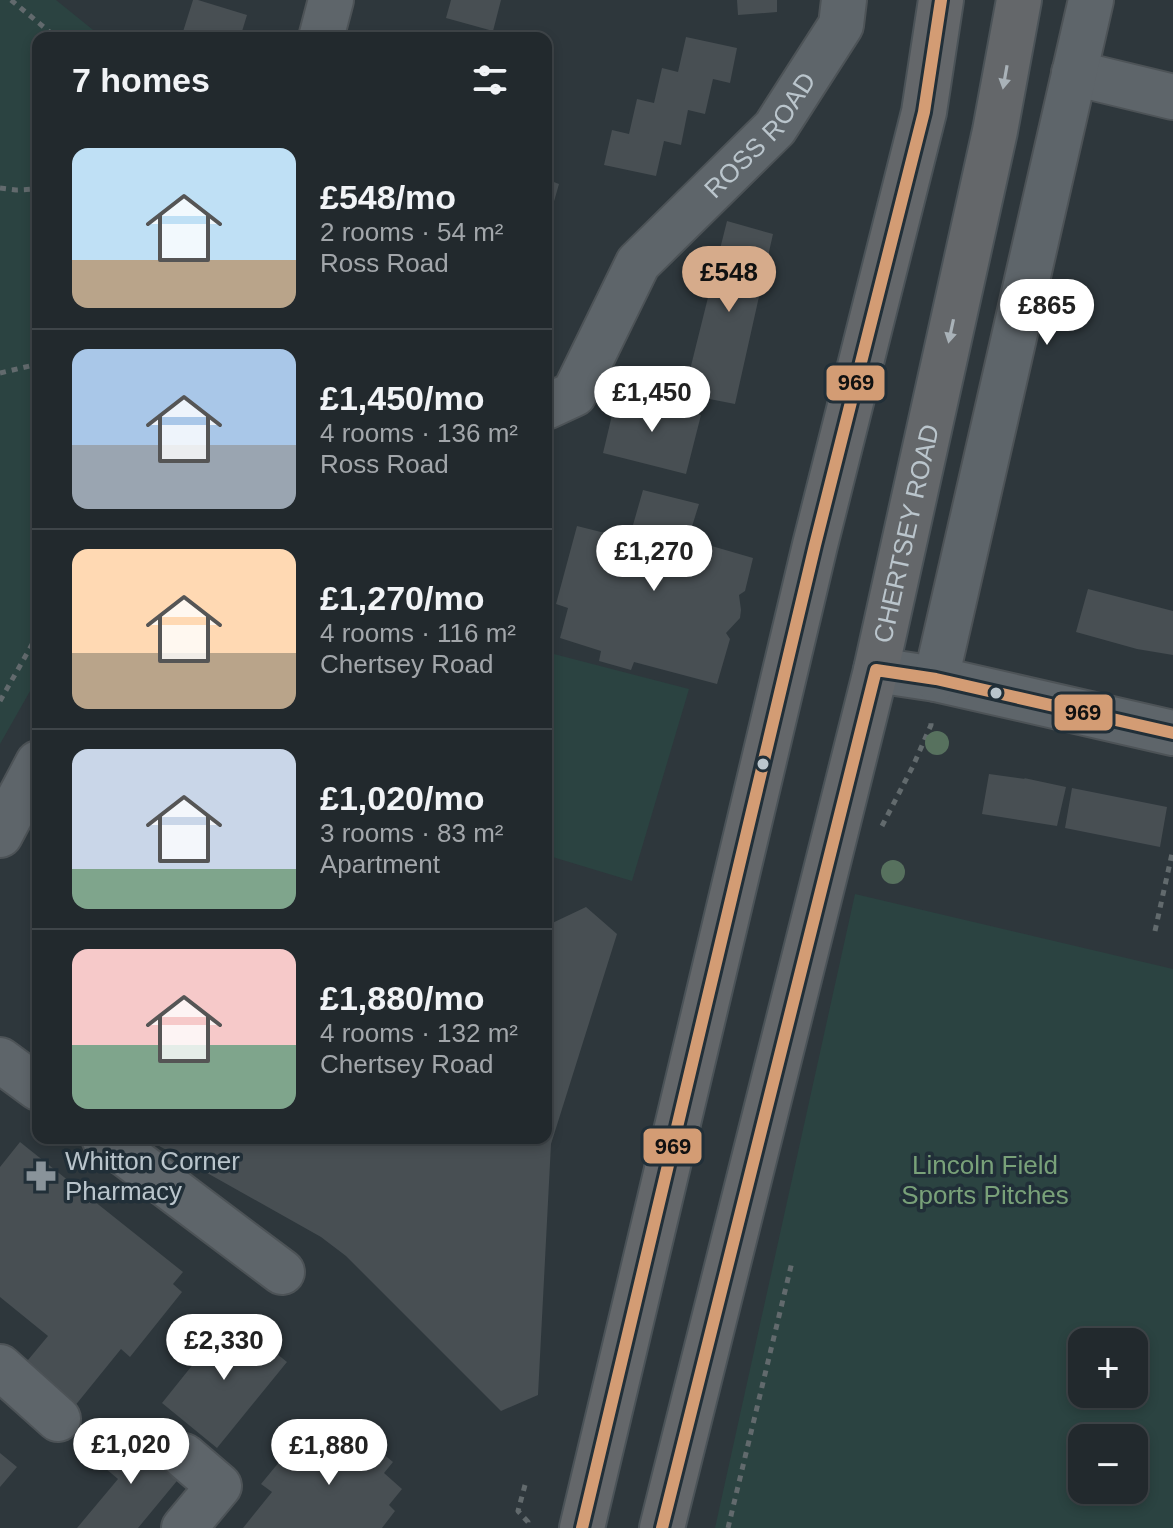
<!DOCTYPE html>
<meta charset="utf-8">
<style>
:root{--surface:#22292d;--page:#2a3135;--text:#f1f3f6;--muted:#a2a6aa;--line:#3f4549;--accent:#d6ab8b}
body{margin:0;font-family:Arial,sans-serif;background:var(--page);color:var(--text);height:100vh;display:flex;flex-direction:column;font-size:30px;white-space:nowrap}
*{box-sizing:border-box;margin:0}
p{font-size:26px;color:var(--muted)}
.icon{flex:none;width:44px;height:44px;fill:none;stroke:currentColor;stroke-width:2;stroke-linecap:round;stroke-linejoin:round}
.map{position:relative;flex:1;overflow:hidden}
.side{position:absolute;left:32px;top:32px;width:520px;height:1112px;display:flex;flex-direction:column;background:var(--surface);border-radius:16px;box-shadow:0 4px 12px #0003,0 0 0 2px var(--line)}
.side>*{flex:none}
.buttons{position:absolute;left:1068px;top:1328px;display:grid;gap:16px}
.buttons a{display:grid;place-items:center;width:80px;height:80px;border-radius:16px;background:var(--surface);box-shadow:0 4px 12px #0003,0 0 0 2px var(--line);font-size:40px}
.price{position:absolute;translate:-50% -68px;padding:0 18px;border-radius:28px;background:#fff;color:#222;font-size:26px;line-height:52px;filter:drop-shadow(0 2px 4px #0008)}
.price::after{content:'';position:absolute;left:50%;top:48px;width:24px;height:18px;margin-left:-12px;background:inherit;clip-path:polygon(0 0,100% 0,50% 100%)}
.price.current{background:var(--accent);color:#111}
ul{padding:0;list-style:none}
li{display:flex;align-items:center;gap:24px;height:200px;padding:0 40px}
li+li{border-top:2px solid var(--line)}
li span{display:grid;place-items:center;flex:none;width:224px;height:160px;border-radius:16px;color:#555}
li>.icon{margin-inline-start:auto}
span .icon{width:96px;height:96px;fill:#fffc;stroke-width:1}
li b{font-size:34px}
h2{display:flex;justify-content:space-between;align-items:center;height:96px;padding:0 40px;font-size:34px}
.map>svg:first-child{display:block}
.green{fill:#2b4341;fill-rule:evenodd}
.building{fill:#484f53}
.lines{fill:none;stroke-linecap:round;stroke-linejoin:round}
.minor-casing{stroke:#4d5357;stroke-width:48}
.highway-casing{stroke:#4b5358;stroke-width:48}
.path{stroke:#626a6d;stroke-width:5;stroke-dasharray:6 6;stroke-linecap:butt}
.minor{stroke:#5e656a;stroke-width:44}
.highway{stroke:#64676a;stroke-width:44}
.bus-1-casing{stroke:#212f38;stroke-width:18}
.bus-1{stroke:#d39c74;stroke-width:12}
.tree{fill:#57715e}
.oneway{fill:#a9b2b8}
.bus-dot{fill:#bac5cc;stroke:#212f38;stroke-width:3}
.labels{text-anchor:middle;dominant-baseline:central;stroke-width:7;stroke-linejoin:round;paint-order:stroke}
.street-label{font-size:26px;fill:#bac5cc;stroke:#212f38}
.poi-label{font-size:26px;fill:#bac5cc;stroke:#212f38;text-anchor:start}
.park-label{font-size:26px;fill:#79a179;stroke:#212f38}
.line-badge{stroke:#212f38;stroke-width:3}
.pale-badge-label{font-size:22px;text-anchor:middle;font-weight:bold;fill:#111}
</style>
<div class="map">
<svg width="1173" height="1528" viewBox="0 0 1173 1528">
<rect width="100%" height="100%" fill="#2e373c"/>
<!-- green -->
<path class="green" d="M 0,0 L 56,0 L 103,38 L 38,38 L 38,677 L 0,744 Z
M 546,652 L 689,689 L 632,881 L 546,855 Z
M 855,894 L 1173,969 L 1173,1528 L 715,1528 ZM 1134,1342 L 1134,1394 L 1082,1394 L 1082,1342 ZM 1134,1438 L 1134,1490 L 1082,1490 L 1082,1438 Z"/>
<!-- building -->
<path class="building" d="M 193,0 L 198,0 L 247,15 L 240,38 L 181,38 Z
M 451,0 L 501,0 L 493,31 L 446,18 Z
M 737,0 L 777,0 L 777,12 L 738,15 Z
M 686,37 L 737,48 L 730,83 L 713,79 L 705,114 L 688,110 L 681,145 L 664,141 L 656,176 L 604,165 L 612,130 L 629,134 L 637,99 L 654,103 L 662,68 L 678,72 Z
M 546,179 L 559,184 L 547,226 L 546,226 Z
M 727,221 L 773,234 L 735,404 L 684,394 Z
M 617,394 L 701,415 L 686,474 L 603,453 Z
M 643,490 L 699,504 L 689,536 L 691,540 L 753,558 L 745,591 L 739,595 L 741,610 L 740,618 L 726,633 L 730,639 L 717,684 L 634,662 L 631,670 L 599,661 L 601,651 L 560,638 L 568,608 L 556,604 L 577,526 L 629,539 Z
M 1088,589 L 1173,611 L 1173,655 L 1137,649 L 1076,632 Z
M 989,774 L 1025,779 L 1024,778 L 1066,787 L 1057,826 L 982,814 Z
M 1072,788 L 1167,807 L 1160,847 L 1065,828 Z
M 586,907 L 617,934 L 551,1144 L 538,1395 L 501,1411 L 346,1256 L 321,1237 L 145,1138 L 546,1138 L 546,926 Z
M 20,1142 L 183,1272 L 173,1284 L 182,1292 L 130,1357 L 121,1349 L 74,1407 L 23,1366 L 48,1336 L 0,1297 L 0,1167 Z
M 231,1317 L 287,1362 L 217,1448 L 162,1403 Z
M 348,1425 L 393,1462 L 384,1473 L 402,1489 L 389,1505 L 395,1511 L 382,1528 L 243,1528 L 272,1492 L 261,1484 L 303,1433 L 326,1452 Z
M 126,1431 L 181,1476 L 138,1528 L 77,1528 L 118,1479 L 99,1463 Z
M 0,1453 L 17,1467 L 0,1487 Z"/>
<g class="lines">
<!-- minor casing -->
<g class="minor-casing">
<g id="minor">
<path d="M 321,38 L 331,0"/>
<path d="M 1074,73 L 1173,97"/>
<path id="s1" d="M 546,407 L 574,394 L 638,263 L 775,128 L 841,25 L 844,0"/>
<path d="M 876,670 L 936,679 L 1173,733"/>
<path d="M 936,679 L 1091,0"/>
<path d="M 0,835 L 38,763"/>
<path d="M 0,1060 L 38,1088"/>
<path d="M 104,1138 L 282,1272"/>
<path d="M 0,1367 L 58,1419"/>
<path d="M 184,1456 L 219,1486 L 184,1528"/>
</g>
</g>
<!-- highway casing -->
<g class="highway-casing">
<g id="highway">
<path d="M 582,1528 L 815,545 L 924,112 L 941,0"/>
<path id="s2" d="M 662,1528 L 876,670 L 995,131 L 1019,0"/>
</g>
</g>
<!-- path -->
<path class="path" d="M 11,0 L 57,38
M 0,188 L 16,190 L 38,189
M 0,373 L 38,364
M 0,701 L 38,634
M 882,826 L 913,766 L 931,725 L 931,719
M 1155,931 L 1173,849
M 525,1485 L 518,1511 L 528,1522 L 527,1528
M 728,1528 L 792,1262"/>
<!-- minor -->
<use href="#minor" class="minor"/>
<!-- highway -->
<use href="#highway" class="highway"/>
<!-- bus-1 casing -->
<g class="bus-1-casing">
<path id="bus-1" d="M 876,670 L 936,679 L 1173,733
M 582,1528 L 815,545 L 924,112 L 941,0
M 662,1528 L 876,670"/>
</g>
<!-- bus-1 -->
<use href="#bus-1" class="bus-1"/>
</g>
<!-- trees -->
<g class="tree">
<circle cx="937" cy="743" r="12"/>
<circle cx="893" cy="872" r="12"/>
</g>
<!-- one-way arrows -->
<defs><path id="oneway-solid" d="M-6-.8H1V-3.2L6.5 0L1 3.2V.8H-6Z" transform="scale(2)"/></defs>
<g class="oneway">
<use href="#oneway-solid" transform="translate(1005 77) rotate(100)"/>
<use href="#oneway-solid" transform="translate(951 331) rotate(102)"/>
</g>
<!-- icons -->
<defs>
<g id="pharmacy-bare" transform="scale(2.4)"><path d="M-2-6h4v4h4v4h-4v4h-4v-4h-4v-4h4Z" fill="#89939a" stroke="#212f38" stroke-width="2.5" paint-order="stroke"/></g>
</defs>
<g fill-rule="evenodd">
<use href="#pharmacy-bare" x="41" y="1176"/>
</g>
<!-- markers -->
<g class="bus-dot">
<circle cx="996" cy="693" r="7"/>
<circle cx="763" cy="764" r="7"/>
</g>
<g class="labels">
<!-- street labels -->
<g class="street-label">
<text stroke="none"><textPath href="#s1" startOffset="354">ROSS ROAD</textPath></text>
<text stroke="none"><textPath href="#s2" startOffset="1024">CHERTSEY ROAD</textPath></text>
</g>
<!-- poi labels -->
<g class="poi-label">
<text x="65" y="1161">Whitton Corner<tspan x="65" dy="30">Pharmacy</tspan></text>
</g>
<!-- park labels -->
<g class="park-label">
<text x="985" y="1165">Lincoln Field<tspan x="985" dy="30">Sports Pitches</tspan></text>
</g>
</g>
<g class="line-badge">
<rect x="825" y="364" width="61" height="38" rx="8" fill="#d39c74"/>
<rect x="1053" y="693" width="61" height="39" rx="8" fill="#d39c74"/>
<rect x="642" y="1127" width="61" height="38" rx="8" fill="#d39c74"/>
</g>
<g class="pale-badge-label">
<text x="856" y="390">969</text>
<text x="1083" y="720">969</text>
<text x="673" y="1154">969</text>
</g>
</svg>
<div class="buttons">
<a>+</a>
<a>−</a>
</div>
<b class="price current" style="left:729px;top:314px">£548</b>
<b class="price" style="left:1047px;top:347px">£865</b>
<b class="price" style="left:652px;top:434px">£1,450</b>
<b class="price" style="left:654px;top:593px">£1,270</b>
<b class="price" style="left:224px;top:1382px">£2,330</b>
<b class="price" style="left:131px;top:1486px">£1,020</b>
<b class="price" style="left:329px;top:1487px">£1,880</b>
<section class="side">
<h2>7 homes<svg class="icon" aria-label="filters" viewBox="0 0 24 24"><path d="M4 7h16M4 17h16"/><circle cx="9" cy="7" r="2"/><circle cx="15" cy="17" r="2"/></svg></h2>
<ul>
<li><span style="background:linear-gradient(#bfe0f5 70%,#b9a48a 0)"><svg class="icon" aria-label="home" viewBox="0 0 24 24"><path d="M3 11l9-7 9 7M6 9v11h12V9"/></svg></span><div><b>£548/mo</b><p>2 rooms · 54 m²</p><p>Ross Road</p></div></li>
<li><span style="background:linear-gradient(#a9c7e8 60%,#9aa5b1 0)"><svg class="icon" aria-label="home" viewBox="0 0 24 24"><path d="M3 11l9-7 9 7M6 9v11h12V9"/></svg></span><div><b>£1,450/mo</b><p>4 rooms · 136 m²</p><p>Ross Road</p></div></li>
<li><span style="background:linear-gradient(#ffd9b3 65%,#b9a48a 0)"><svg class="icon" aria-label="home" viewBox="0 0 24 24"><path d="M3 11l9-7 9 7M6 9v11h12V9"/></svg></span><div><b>£1,270/mo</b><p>4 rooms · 116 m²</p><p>Chertsey Road</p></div></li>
<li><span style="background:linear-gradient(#c9d6e8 75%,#7fa58c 0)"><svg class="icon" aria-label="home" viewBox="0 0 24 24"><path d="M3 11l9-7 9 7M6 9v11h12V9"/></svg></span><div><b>£1,020/mo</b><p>3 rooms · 83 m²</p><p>Apartment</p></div></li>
<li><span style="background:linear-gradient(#f6c9c9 60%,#7fa58c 0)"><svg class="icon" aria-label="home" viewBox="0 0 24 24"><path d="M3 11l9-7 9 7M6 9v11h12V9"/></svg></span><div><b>£1,880/mo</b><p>4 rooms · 132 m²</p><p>Chertsey Road</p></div></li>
</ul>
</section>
</div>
